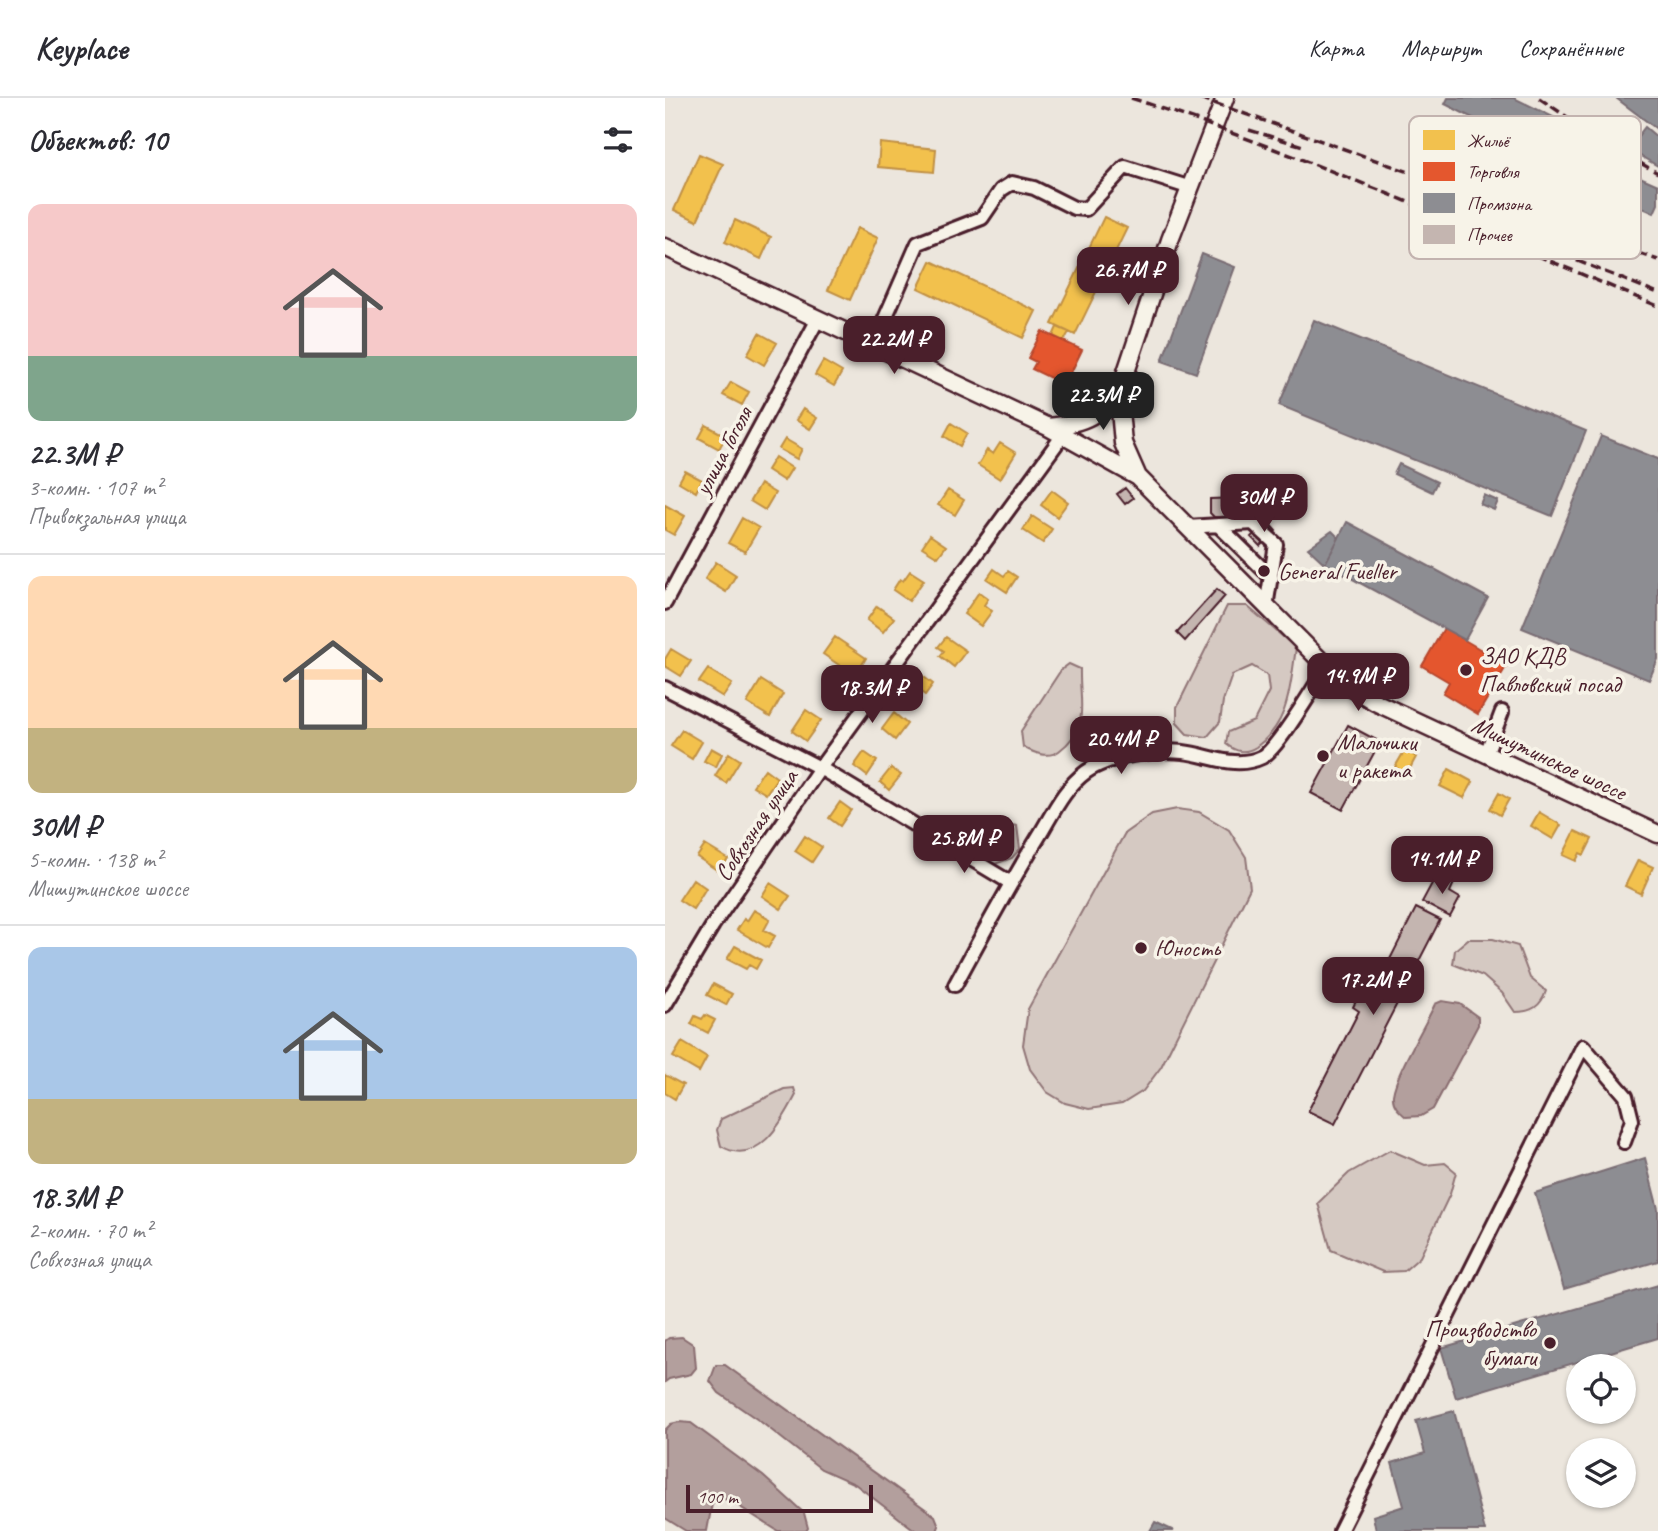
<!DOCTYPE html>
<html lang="ru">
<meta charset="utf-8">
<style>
:root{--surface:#fff;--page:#f2f2f3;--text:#2b2b33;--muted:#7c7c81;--line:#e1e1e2;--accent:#4a1f2b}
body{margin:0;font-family:Caveat,sans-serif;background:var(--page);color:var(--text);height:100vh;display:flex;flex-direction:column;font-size:26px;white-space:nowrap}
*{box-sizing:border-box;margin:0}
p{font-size:23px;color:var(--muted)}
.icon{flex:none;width:38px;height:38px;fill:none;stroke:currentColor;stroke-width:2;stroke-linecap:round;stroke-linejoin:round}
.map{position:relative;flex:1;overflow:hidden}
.drawer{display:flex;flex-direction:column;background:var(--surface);width:665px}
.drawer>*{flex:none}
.buttons{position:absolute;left:901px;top:1256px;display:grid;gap:14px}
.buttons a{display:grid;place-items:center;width:70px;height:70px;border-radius:50%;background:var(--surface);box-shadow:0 2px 5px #0004;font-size:35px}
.scale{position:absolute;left:21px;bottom:18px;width:187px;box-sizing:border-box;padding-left:7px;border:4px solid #4a1f2b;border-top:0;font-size:19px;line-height:24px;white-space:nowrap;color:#4a1f2b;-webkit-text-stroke:5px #f7f3e8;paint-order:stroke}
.price{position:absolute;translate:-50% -60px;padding:0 16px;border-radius:14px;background:var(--accent);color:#fff;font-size:23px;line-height:46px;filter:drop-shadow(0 2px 4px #0008)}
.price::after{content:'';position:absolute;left:50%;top:42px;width:21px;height:16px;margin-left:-10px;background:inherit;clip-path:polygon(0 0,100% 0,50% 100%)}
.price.current{background:#222;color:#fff}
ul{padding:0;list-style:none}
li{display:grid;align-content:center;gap:14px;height:371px;padding:0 28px}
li+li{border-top:2px solid var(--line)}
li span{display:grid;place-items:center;height:217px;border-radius:14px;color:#555}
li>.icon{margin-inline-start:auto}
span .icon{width:126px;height:126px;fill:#fffc;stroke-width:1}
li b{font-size:30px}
h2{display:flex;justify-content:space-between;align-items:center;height:84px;padding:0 28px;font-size:30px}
header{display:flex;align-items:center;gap:42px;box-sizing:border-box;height:98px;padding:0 35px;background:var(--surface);border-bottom:2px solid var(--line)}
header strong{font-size:33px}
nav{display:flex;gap:38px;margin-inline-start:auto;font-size:24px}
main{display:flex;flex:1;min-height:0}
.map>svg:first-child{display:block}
.green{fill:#d5c9c2;stroke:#907476;stroke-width:2}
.water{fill:#b39f9d;stroke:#896c6f;stroke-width:2}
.homes{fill:#f2c14e;stroke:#c09044;stroke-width:2}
.shops{fill:#e4572e;stroke:#b6462d;stroke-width:2}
.industry{fill:#8d8d92;stroke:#796c73;stroke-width:2}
.building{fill:#c4b5b0;stroke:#4a1f2b;stroke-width:2}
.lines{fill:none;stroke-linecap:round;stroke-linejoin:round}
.minor-casing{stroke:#4a1f2b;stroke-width:18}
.major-casing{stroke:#4a1f2b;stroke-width:21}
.minor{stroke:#f7f3e8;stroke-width:12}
.major{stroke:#f7f3e8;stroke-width:16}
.rail{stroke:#4a1f2b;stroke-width:3.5;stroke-dasharray:10 5;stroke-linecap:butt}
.poi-dot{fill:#4a1f2b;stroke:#f7f3e8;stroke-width:2.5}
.labels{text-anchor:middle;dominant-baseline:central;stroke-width:7;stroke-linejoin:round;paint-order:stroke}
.street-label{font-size:24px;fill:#4a1f2b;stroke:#f7f3e8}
.poi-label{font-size:24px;fill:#4a1f2b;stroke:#f7f3e8;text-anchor:start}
.key{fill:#f7f3e8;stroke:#c3b3af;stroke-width:2}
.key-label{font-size:19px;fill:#4a1f2b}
</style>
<header>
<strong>Keyplace</strong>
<nav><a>Карта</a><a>Маршрут</a><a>Сохранённые</a></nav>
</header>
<main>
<section class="drawer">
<h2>Объектов: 10<svg class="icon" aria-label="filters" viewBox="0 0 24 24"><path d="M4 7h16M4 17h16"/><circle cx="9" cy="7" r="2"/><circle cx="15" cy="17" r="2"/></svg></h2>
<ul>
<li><span style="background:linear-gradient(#f6c9c9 70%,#7fa58c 0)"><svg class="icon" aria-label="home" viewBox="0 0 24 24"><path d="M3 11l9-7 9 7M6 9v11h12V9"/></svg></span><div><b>22.3M ₽</b><p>3-комн. · 107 m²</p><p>Привокзальная улица</p></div></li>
<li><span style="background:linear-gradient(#ffd9b3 70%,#c2b280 0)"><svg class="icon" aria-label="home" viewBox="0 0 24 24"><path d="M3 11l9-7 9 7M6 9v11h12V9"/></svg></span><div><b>30M ₽</b><p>5-комн. · 138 m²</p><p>Мишутинское шоссе</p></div></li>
<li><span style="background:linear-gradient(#a9c7e8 70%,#c2b280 0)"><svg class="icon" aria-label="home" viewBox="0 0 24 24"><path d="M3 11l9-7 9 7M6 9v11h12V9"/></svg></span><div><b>18.3M ₽</b><p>2-комн. · 70 m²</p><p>Совхозная улица</p></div></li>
</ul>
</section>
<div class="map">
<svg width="993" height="1433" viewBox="0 0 993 1433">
<rect width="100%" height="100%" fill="#ece6dd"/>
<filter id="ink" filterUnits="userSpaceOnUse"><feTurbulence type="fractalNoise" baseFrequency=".0143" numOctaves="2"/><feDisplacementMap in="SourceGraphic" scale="14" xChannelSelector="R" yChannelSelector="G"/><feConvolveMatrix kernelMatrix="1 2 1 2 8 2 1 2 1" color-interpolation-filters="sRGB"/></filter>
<g filter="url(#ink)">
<!-- green -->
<path class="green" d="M 562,508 L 582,508 L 631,550 C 625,588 625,625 591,649 C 580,656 571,654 561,646 L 563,634 L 589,623 L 604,593 L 602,577 L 587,568 L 567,577 L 558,603 L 555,624 L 542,639 L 522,636 L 512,625 L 512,609 Z
M 404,566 L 415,571 C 414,605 426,629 394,653 C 383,661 369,655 358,649 L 356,633 L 396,572 Z
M 512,711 L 534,714 L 564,732 L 581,759 L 585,790 L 496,969 L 478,993 L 457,1006 L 424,1011 L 400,1005 L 382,994 L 365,971 L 358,947 L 363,911 L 460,735 L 487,716 Z
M 305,721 L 352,728 L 355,751 L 347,760 L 330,766 L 309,757 L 288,741 L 291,728 Z
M 803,841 L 828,841 L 853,848 L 865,880 L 881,893 C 876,909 866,914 850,914 L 837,895 L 818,878 L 788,866 L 790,852 Z
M 129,990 L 131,997 C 117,1024 92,1070 56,1048 L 52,1032 L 56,1021 L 119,991 Z
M 725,1052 L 760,1067 L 780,1065 L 791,1074 L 785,1096 L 755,1159 L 739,1173 L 718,1174 L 666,1152 L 653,1105 L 684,1075 Z"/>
<!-- water -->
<path class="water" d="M 777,903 L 795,906 L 813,919 L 813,927 L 768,1011 L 756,1018 L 741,1019 C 734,1013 727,1007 728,997 C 731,975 760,928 770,906 Z
M 17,1239 L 29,1247 L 31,1270 L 26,1276 L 4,1281 L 0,1284 L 0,1243 L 4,1240 Z
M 51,1267 L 60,1267 L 270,1418 L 274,1428 L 272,1433 L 251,1433 L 190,1386 L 156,1371 L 96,1324 L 54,1295 L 45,1283 Z
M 14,1324 L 26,1325 L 98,1378 L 139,1415 L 143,1430 L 141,1433 L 113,1433 L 64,1402 L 53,1400 L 47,1406 L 42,1433 L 21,1433 L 0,1420 L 0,1332 L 6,1326 Z"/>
<!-- homes -->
<path class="homes" d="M 215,45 L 271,51 L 269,74 L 213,69 Z
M 34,56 L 58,66 L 32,123 L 9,112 Z
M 439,119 L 462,130 L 410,237 L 387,226 Z
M 70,122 L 106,139 L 96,161 L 60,144 Z
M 192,130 L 213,140 L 185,202 L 163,192 Z
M 266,163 L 371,213 L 358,240 L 253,190 Z
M 392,229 L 404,234 L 399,243 L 388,238 Z
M 94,235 L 112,245 L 99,267 L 82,257 Z
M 158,263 L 177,274 L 169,288 L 150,277 Z
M 66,284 L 84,294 L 77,307 L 58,297 Z
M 138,311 L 152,320 L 145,331 L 131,322 Z
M 286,325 L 302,335 L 295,348 L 279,338 Z
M 41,327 L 61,338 L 54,351 L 34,340 Z
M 120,341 L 137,351 L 132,361 L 114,351 Z
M 335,345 L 351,355 L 335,381 L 313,367 L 322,352 L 328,356 Z
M 110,359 L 127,370 L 119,383 L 102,372 Z
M 20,373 L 37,382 L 31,394 L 14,384 Z
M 95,386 L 110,395 L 100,412 L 85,403 Z
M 283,392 L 299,402 L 290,417 L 273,407 Z
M 387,392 L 403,404 L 392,419 L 376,407 Z
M 0,407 L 20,418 L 9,437 L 0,432 Z
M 367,418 L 387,431 L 378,445 L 358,432 Z
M 77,420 L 94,430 L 80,454 L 63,445 Z
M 265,437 L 281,448 L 273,459 L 257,449 Z
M 51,464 L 71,477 L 61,494 L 40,481 Z
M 329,471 L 339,478 L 343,473 L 352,479 L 342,494 L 322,481 Z
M 245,473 L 259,482 L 244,503 L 228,492 L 235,481 L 238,483 Z
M 314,494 L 323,501 L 319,507 L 327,513 L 316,528 L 299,516 Z
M 212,508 L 229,520 L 218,534 L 202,522 Z
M 170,539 L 201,560 L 190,578 L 158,556 Z
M 281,539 L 301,553 L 289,569 L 275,558 L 279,553 L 273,549 Z
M 6,551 L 26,563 L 16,578 L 0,568 L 0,561 Z
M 43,571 L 67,586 L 58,599 L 34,584 Z
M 255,576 L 268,586 L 260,597 L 247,587 Z
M 96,582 L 118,596 L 105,619 L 82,605 Z
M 141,612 L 156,622 L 141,643 L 127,633 Z
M 229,615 L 242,626 L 230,642 L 217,631 Z
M 17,632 L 37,644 L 27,661 L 6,648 Z
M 46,650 L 57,656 L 51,669 L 39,663 Z
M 740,652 L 751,659 L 742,676 L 730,669 Z
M 199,654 L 212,663 L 202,678 L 189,668 Z
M 64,655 L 75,662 L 61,685 L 50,678 Z
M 226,670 L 236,677 L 224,692 L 215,684 Z
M 100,671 L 112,680 L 101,696 L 88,688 Z
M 784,671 L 808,684 L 799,700 L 775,688 Z
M 834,695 L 844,701 L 835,717 L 825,711 Z
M 175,704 L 186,712 L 175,728 L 164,720 Z
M 874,714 L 896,727 L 888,741 L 866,728 Z
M 910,733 L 927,741 L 919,757 L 915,755 L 911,763 L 898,757 Z
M 140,738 L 157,749 L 147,764 L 130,753 Z
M 40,747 L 63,761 L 55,774 L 32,759 Z
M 973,762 L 988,769 L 976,796 L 960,788 Z
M 28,781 L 41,790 L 28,811 L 14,802 Z
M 105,785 L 125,798 L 116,811 L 97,798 Z
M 89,812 L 105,821 L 99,832 L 110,838 L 103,850 L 72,832 L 79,821 L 82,823 Z
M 70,848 L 96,862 L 91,871 L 84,867 L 81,871 L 62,861 Z
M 48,886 L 67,896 L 61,907 L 42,897 Z
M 40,917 L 50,922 L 43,935 L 26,926 L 30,918 L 37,921 Z
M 17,944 L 42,959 L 34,974 L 8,959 Z
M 0,977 L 18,987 L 10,1001 L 0,995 Z"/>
<!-- shops -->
<path class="shops" d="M 377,233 L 417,252 L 400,287 L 367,271 L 371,264 L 363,260 Z
M 779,530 L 842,567 L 813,616 L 778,595 L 784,584 L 757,568 Z"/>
<!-- industry -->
<path class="industry" d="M 783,0 L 849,0 L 890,20 L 873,53 L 780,6 Z
M 951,0 L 993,0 L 993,32 Z
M 980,29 L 993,40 L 993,68 L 963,51 Z
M 916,53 L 993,87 L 993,106 L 989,115 L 905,78 Z
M 537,156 L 570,169 L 531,275 L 497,263 Z
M 649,222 L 921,333 L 887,418 L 614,307 Z
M 936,338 L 993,361 L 993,561 L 984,582 L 857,530 Z
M 734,366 L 772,384 L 767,394 L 729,376 Z
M 819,397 L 833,403 L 829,412 L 815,406 Z
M 682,424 L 823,500 L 800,542 L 660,466 Z
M 667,433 L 674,440 L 660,466 L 643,450 Z
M 980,1060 L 993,1111 L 993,1163 L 899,1191 L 870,1095 Z
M 993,1187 L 993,1240 L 791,1300 L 776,1250 Z
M 789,1313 L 820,1433 L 711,1433 L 708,1418 L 739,1408 L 727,1365 L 760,1355 L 751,1323 Z
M 490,1424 L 509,1433 L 485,1433 Z"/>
<!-- building -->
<path class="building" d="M 460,390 L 468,400 L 460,406 L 452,396 Z
M 573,400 L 574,415 L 571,419 L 549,419 L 545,415 L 545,401 Z
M 602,423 L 611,433 L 595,448 L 586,439 Z
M 552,491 L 560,498 L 520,543 L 512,535 Z
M 683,627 L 715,644 L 678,712 L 646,695 Z
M 772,776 L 789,785 L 785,794 L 795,800 L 785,819 L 757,804 Z
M 751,810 L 775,822 L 670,1026 L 643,1013 L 694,913 L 688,909 L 708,870 L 718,875 Z"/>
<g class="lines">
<!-- minor casing -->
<g class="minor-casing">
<path id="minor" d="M 208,248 L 253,145 L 317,120 L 336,92 L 347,85 L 369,90 L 409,110 L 421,111 L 460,69 L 526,90
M 553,427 L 607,480
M 522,429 L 588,425 L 611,446 L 601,509
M 0,505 L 153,221
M 0,590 L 155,670 L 346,785
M 821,656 L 837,614
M 290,887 C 317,837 344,787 374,738 C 388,715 399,690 421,674 C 443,658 491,651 518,654 C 545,657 570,672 597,659 C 613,651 650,587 662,569
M 0,907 L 48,827 L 155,670 L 398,337
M 675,1433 L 918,948 L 961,998 L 967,1022 L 959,1044"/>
</g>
<!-- major casing -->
<g class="major-casing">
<path id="major" d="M 0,149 L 383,329 L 473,379 L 662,569 L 687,590 L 710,604 L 993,736
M 383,329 C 420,325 435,318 456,287
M 473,379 L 458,345 L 455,312 L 458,283 L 505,142 L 560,0"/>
</g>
<!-- minor -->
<use href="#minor" class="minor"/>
<!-- major -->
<use href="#major" class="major"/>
<!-- rail -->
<path class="rail" d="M 466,0 C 645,59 819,136 993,208
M 535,0 L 993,162
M 874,0 L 945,48 L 993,75
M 584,32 L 638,48
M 870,146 L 993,195"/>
</g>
</g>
<!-- markers -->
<g class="poi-dot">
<circle cx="599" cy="473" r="7"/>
<circle cx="801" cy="572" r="7"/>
<circle cx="658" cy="658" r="7"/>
<circle cx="476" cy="850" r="7"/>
<circle cx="885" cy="1245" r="7"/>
</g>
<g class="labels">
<!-- street labels -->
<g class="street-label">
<text transform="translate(58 353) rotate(-62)">улица Гоголя</text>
<text transform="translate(884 660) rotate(25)">Мишутинское шоссе</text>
<text transform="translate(91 727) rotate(-56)">Совхозная улица</text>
</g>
<!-- poi labels -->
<g class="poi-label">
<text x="613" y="473">General Fueller</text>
<text x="815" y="558">ЗАО КДВ<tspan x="815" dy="28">Павловский посад</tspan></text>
<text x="672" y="644">Мальчики<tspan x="672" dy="28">и ракета</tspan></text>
<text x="490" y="850">Юность</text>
<text x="871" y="1231" text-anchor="end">Производство<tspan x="871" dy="28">бумаги</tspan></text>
</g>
</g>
<!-- legend -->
<rect x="744" y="18" width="232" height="143" rx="10" class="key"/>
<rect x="758" y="32" width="32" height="20" fill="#f2c14e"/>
<rect x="758" y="64" width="32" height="19" fill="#e4572e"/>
<rect x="758" y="95" width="32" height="20" fill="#8d8d92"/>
<rect x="758" y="127" width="32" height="19" fill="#c4b5b0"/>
<g class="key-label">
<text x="802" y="49">Жильё</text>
<text x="802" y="80">Торговля</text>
<text x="802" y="112">Промзона</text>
<text x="802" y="143">Прочее</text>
</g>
</svg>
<div class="buttons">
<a><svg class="icon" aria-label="locate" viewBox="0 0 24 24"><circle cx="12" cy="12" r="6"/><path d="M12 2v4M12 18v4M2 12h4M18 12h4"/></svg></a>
<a><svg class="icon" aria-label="layers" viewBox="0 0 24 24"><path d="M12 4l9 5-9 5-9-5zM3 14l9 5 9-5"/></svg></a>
</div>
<div class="scale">100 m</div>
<b class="price" style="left:463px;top:209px">26.7M ₽</b>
<b class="price" style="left:229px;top:278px">22.2M ₽</b>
<b class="price current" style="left:438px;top:334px">22.3M ₽</b>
<b class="price" style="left:599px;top:436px">30M ₽</b>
<b class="price" style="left:693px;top:615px">14.9M ₽</b>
<b class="price" style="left:207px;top:627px">18.3M ₽</b>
<b class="price" style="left:456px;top:678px">20.4M ₽</b>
<b class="price" style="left:299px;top:777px">25.8M ₽</b>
<b class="price" style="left:777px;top:798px">14.1M ₽</b>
<b class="price" style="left:708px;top:919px">17.2M ₽</b>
</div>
</main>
